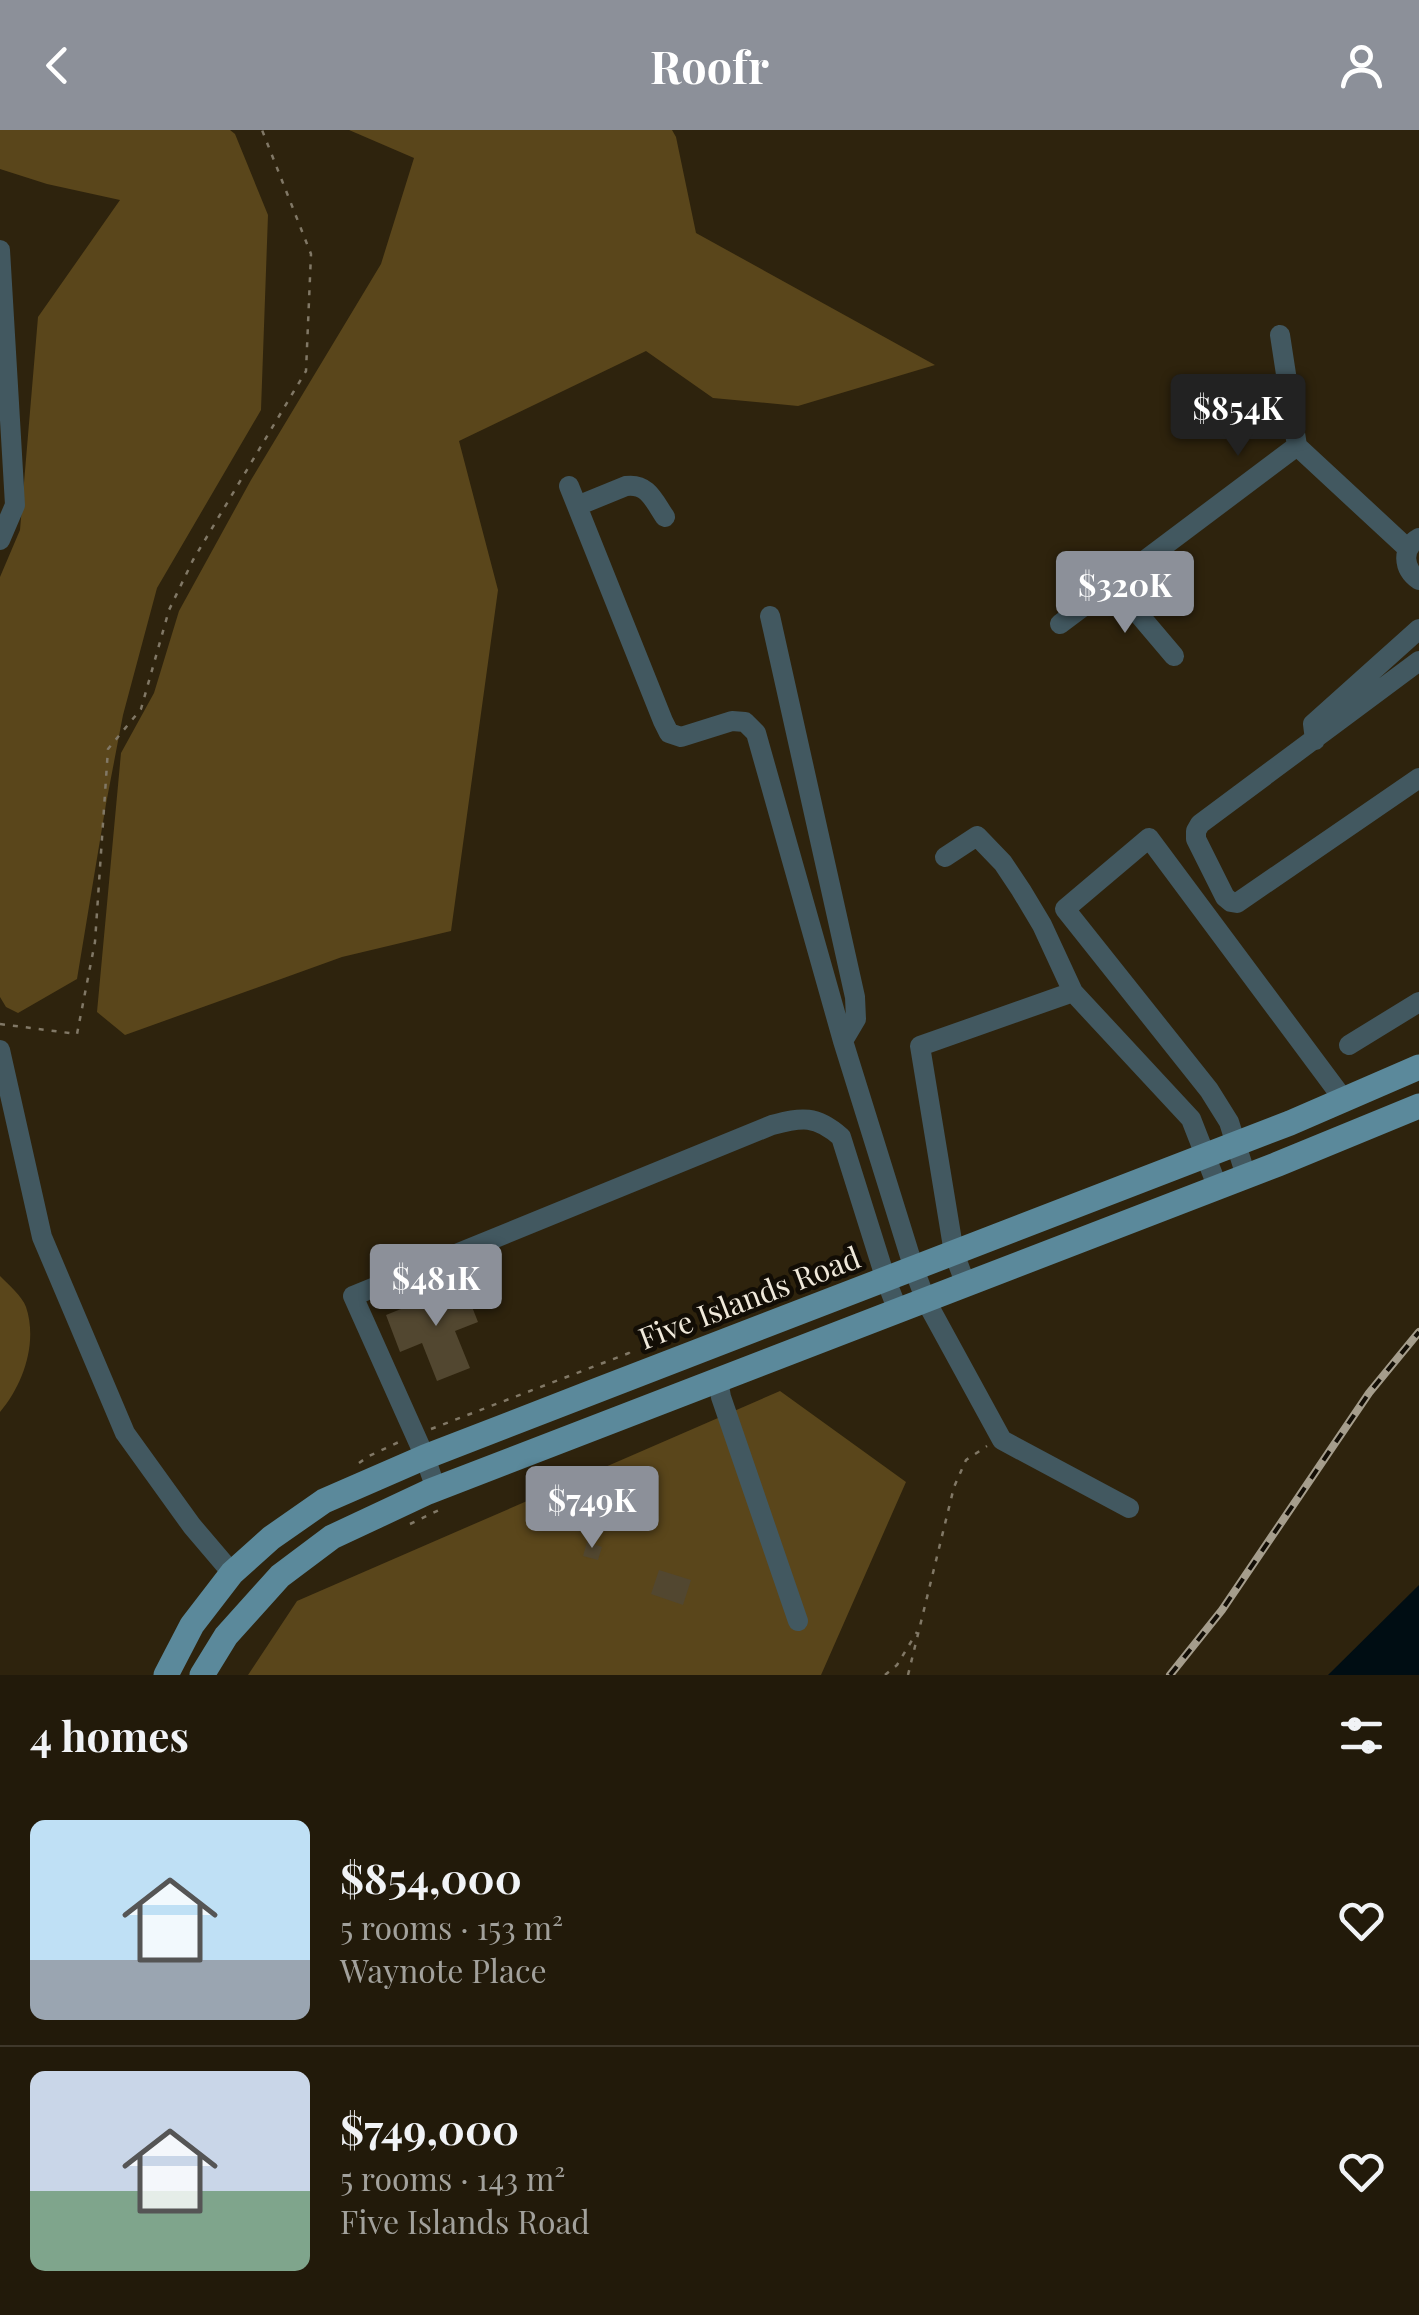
<!DOCTYPE html>
<meta charset="utf-8">
<style>
:root{--surface:#221a0a;--page:#2a2313;--text:#f1f3f6;--muted:#a2a19c;--line:#3f382b;--accent:#8c9099}
body{margin:0;font-family:"Playfair Display",serif;background:var(--page);color:var(--text);height:100vh;display:flex;flex-direction:column;font-size:38px;white-space:nowrap}
*{box-sizing:border-box;margin:0}
p{font-size:32px;color:var(--muted)}
.icon{flex:none;width:55px;height:55px;fill:none;stroke:currentColor;stroke-width:2;stroke-linecap:round;stroke-linejoin:round}
.map{position:relative;height:1545px;overflow:hidden}
.panel{display:flex;flex-direction:column;background:var(--surface);flex:1}
.panel>*{flex:none}
.price{position:absolute;translate:-50% -85px;padding:0 22px;border-radius:10px;background:var(--accent);color:#fff;font-size:32px;line-height:65px;filter:drop-shadow(0 2px 5px #0008)}
.price::after{content:'';position:absolute;left:50%;top:60px;width:30px;height:22px;margin-left:-15px;background:inherit;clip-path:polygon(0 0,100% 0,50% 100%)}
.price.on{background:#222;color:#fff}
ul{padding:0;list-style:none}
li{display:flex;align-items:center;gap:30px;height:250px;padding:0 30px}
li+li{border-top:2px solid var(--line)}
li span{display:grid;place-items:center;flex:none;width:280px;height:200px;border-radius:15px;color:#555}
li>.icon{margin-inline-start:auto}
span .icon{width:120px;height:120px;fill:#fffc;stroke-width:1}
li b{font-size:42px}
h2{display:flex;justify-content:space-between;align-items:center;height:120px;padding:0 30px;font-size:42px}
header{display:flex;justify-content:space-between;align-items:center;height:130px;padding:0 30px;background:var(--accent);color:#fff;font-size:45px;font-weight:700}
.map>svg:first-child{display:block}
.green{fill:#5a461b}
.water{fill:#000d13}
.building{fill:#524730}
.lines{fill:none;stroke-linecap:round;stroke-linejoin:round}
.path{stroke:#817866;stroke-width:2.5;stroke-dasharray:5 8;stroke-linecap:butt}
.minor{stroke:#425860;stroke-width:20}
.major{stroke:#5b899b;stroke-width:25}
.rail-casing{stroke:#a59d8c;stroke-width:8}
.rail{stroke:#120d05;stroke-width:4;stroke-dasharray:11;stroke-linecap:butt}
.labels{text-anchor:middle;dominant-baseline:central;stroke-width:9;stroke-linejoin:round;paint-order:stroke}
.street-label{font-size:30px;fill:#f0e9db;stroke:#120d05}
</style>
<header><svg class="icon" aria-label="back" viewBox="0 0 24 24"><path d="M15 5l-7 7 7 7"/></svg>Roofr<svg class="icon" aria-label="person" viewBox="0 0 24 24"><circle cx="12" cy="8" r="4"/><path d="M4 21q1-7 8-7t8 7"/></svg></header>
<div class="map">
<svg width="1419" height="1545" viewBox="0 0 1419 1545">
<rect width="100%" height="100%" fill="#2e230d"/>
<!-- green -->
<path class="green" d="M 0,0 L 230,0 L 235,4 L 268,85 L 261,280 L 157,458 L 123,585 L 106,674 L 77,849 L 18,883 L 6,877 L 0,867 L 0,447 L 20,400 L 38,187 L 120,70 L 47,54 L 0,39 Z
M 349,0 L 672,0 L 676,7 L 696,103 L 935,235 L 798,276 L 713,268 L 646,221 L 459,311 L 498,460 L 451,801 L 342,827 L 125,905 L 97,882 L 121,623 L 154,563 L 179,481 L 251,350 L 381,134 L 414,28 Z
M 0,1146 C 8,1154 22,1166 26,1177 C 38,1213 23,1255 0,1282 Z
M 780,1261 L 906,1352 L 821,1545 L 248,1545 L 297,1471 Z"/>
<!-- water -->
<path class="water" d="M 1419,1455 L 1419,1545 L 1328,1545 Z"/>
<!-- building -->
<path class="building" d="M 463,1154 L 478,1192 L 455,1201 L 470,1238 L 437,1251 L 422,1213 L 400,1222 L 386,1185 Z
M 587,1412 L 602,1417 L 598,1430 L 583,1426 Z
M 659,1440 L 691,1450 L 683,1475 L 651,1464 Z"/>
<g class="lines">
<!-- path -->
<path class="path" d="M 0,894 L 77,904 L 95,812 L 108,619 L 141,579 L 169,480 L 193,430 L 306,241 L 311,124 L 262,0
M 431,1299 L 629,1223 L 631,1227
M 359,1333 L 369,1326 L 401,1311
M 410,1394 L 439,1380
M 885,1545 L 897,1535 L 917,1502
M 908,1545 L 954,1357 L 966,1330 L 987,1316"/>
<!-- minor -->
<path class="minor" d="M 1280,205 L 1297,316
M 569,356 L 663,591 L 669,603 L 681,607 L 732,591 L 745,592 L 756,603 L 843,911 L 914,1139 L 926,1171 L 1002,1310 L 1129,1378
M 577,376 L 626,356 C 648,353 654,371 665,387
M 1419,408 C 1401,418 1403,439 1419,450
M 0,410 L 15,375 L 0,120
M 1113,454 L 1174,526
M 770,486 L 855,867 L 856,889 L 843,911
M 1060,494 L 1297,316 L 1407,418
M 1419,531 L 1200,694 L 1196,701 L 1196,709 L 1225,767 L 1231,772 L 1237,773 L 1419,648
M 1315,610 L 1313,594 L 1419,499
M 945,727 L 977,706 L 1003,733 L 1021,760 L 1042,795 L 1073,862
M 1349,915 L 1419,872
M 0,920 L 42,1107 L 125,1303 L 192,1396 L 232,1443
M 1246,1046 L 1229,992 L 1209,960 L 1065,779 L 1149,708 L 1344,970
M 966,1155 L 954,1123 L 920,916 L 1073,862 L 1191,989 L 1218,1058
M 718,1250 L 721,1267 L 798,1491
M 436,1359 L 425,1327 L 353,1166 L 772,995 C 802,987 816,985 841,1007 L 886,1150 L 898,1181"/>
<!-- major -->
<path class="major" d="M 166,1545 L 192,1495 L 232,1443 L 271,1408 L 324,1371 L 425,1327 L 585,1265 L 1290,993 L 1419,937
M 202,1545 L 226,1506 L 280,1446 L 332,1407 L 428,1362 L 1278,1034 L 1419,976"/>
<!-- rail casing -->
<g class="rail-casing">
<path id="rail" d="M 1170,1545 L 1222,1480 L 1369,1263 L 1419,1202"/>
</g>
<!-- rail -->
<use href="#rail" class="rail"/>
</g>
<g class="labels">
<!-- street labels -->
<g class="street-label">
<text transform="translate(749 1167) rotate(-21)">Five Islands Road</text>
</g>
</g>
</svg>
<b class="price on" style="left:1238px;top:329px">$854K</b>
<b class="price" style="left:1125px;top:506px">$320K</b>
<b class="price" style="left:436px;top:1199px">$481K</b>
<b class="price" style="left:592px;top:1421px">$749K</b>
</div>
<section class="panel">
<h2>4 homes<svg class="icon" aria-label="filters" viewBox="0 0 24 24"><path d="M4 7h16M4 17h16"/><circle cx="9" cy="7" r="2"/><circle cx="15" cy="17" r="2"/></svg></h2>
<ul>
<li><span style="background:linear-gradient(#bfe0f5 70%,#9aa5b1 0)"><svg class="icon" aria-label="home" viewBox="0 0 24 24"><path d="M3 11l9-7 9 7M6 9v11h12V9"/></svg></span><div><b>$854,000</b><p>5 rooms · 153 m²</p><p>Waynote Place</p></div><svg class="icon" aria-label="heart" viewBox="0 0 24 24"><path d="M12 20l-8-8c-3-5 5-10 8-4 3-6 11-1 8 4z"/></svg></li>
<li><span style="background:linear-gradient(#c9d6e8 60%,#7fa58c 0)"><svg class="icon" aria-label="home" viewBox="0 0 24 24"><path d="M3 11l9-7 9 7M6 9v11h12V9"/></svg></span><div><b>$749,000</b><p>5 rooms · 143 m²</p><p>Five Islands Road</p></div><svg class="icon" aria-label="heart" viewBox="0 0 24 24"><path d="M12 20l-8-8c-3-5 5-10 8-4 3-6 11-1 8 4z"/></svg></li>
</ul>
</section>
